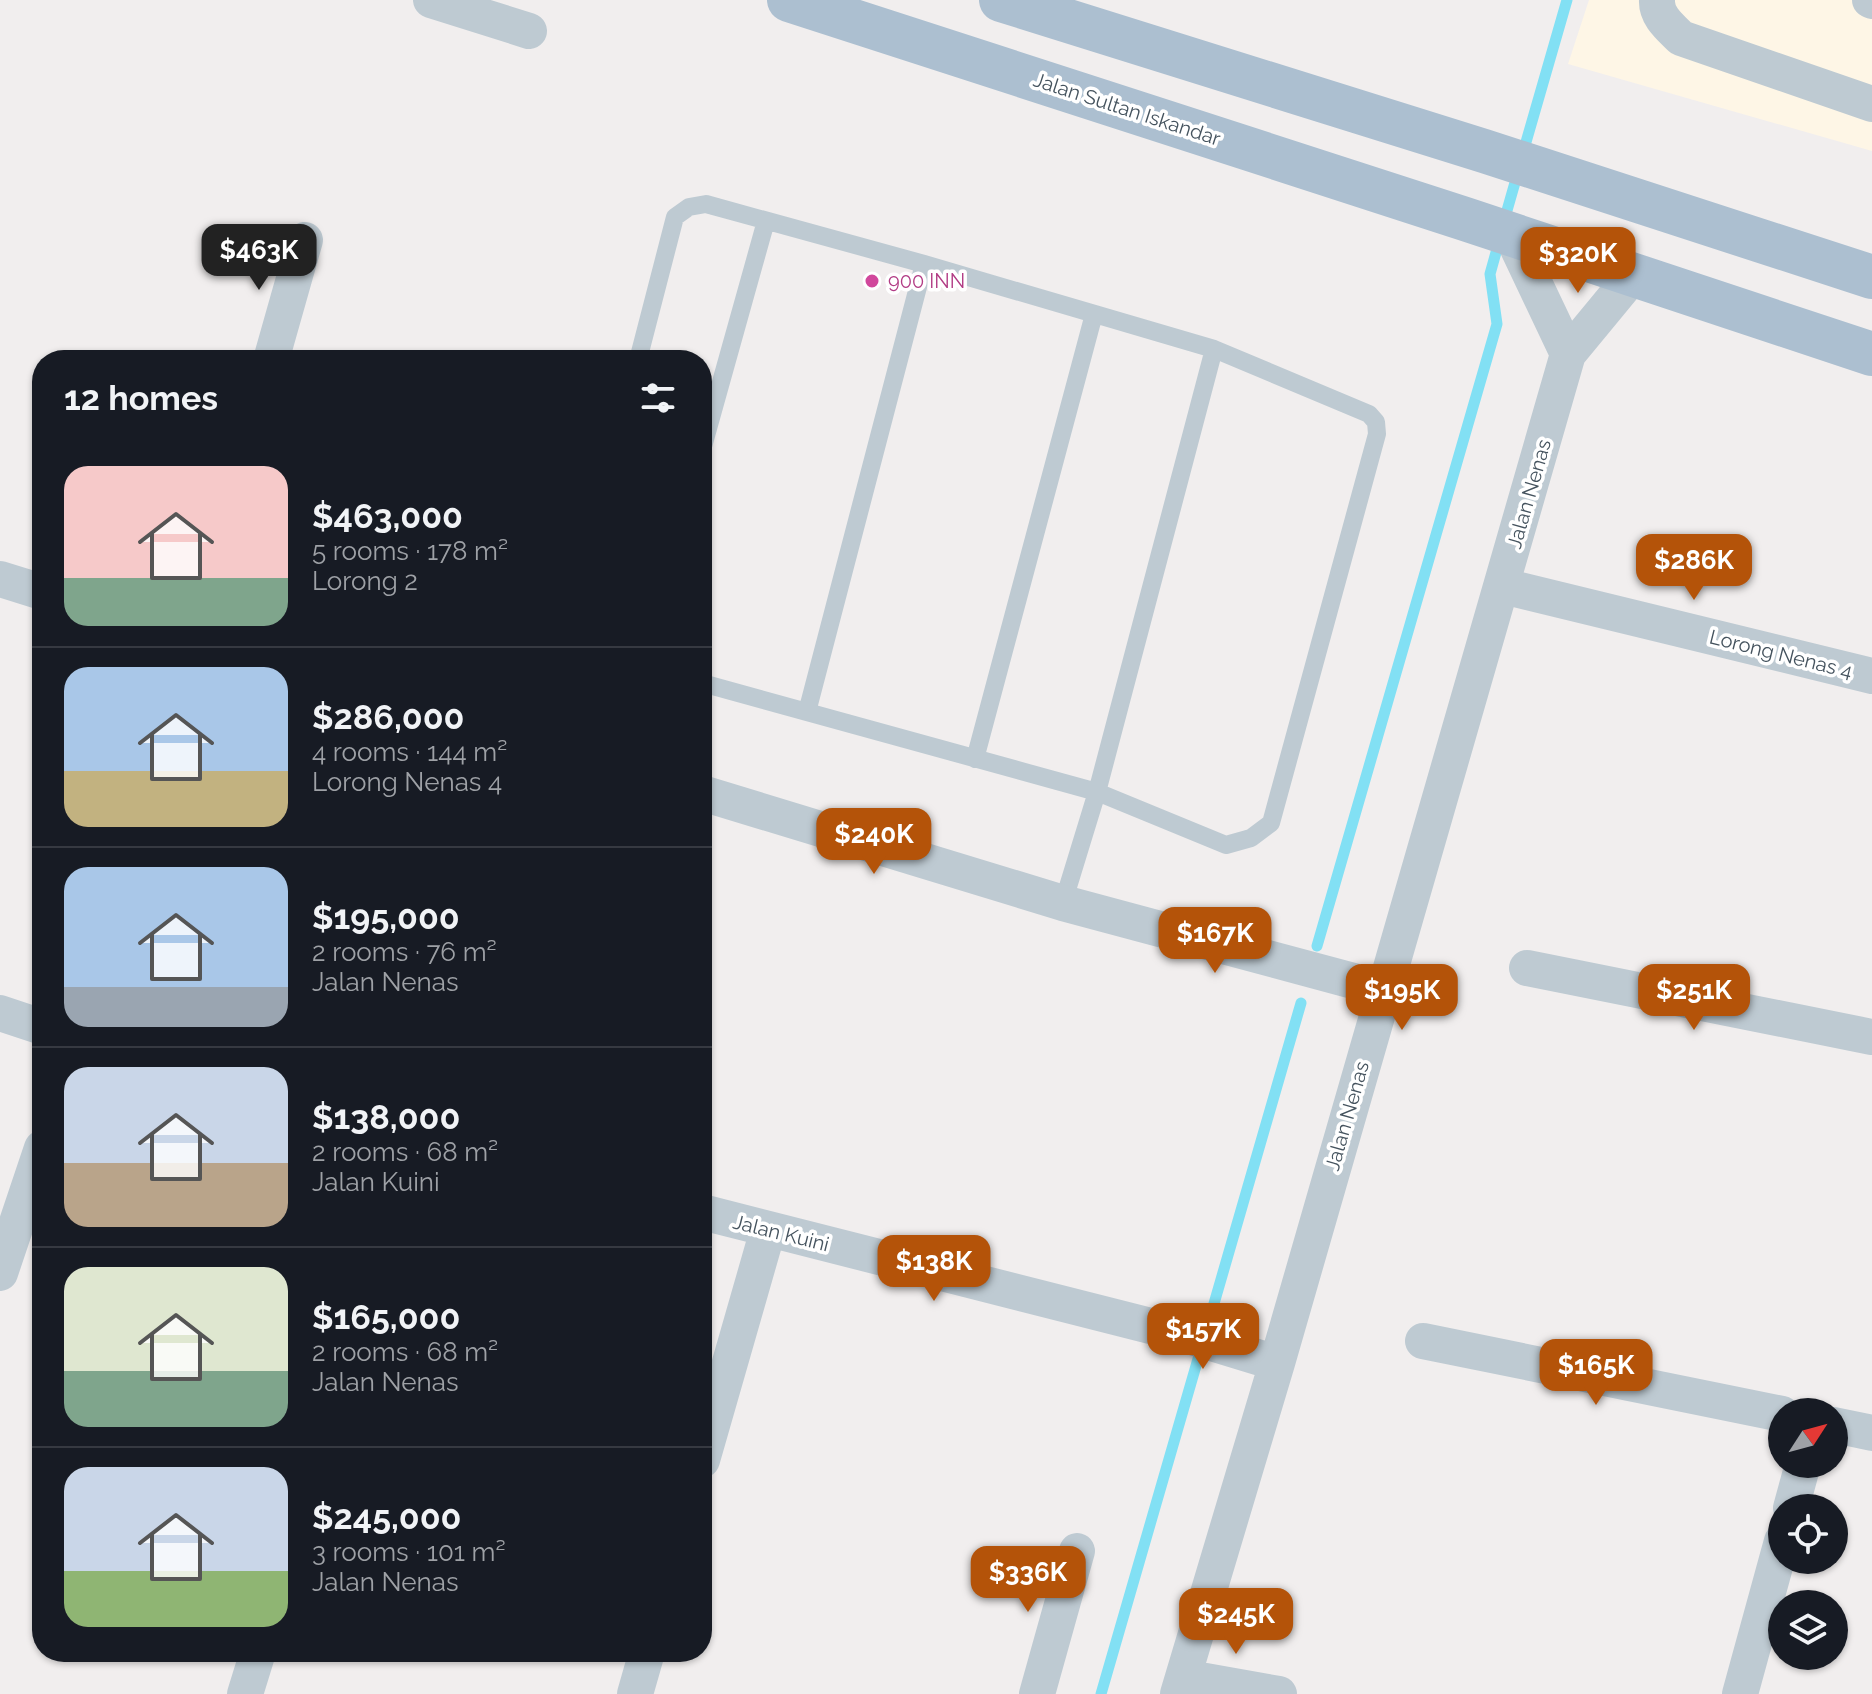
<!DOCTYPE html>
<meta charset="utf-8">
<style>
:root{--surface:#171b24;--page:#20242c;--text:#f1f3f6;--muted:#9ea1a6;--line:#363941;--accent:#b45309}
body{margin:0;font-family:Raleway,sans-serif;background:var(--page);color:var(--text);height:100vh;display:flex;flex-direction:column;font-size:30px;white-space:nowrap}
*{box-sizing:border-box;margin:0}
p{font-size:26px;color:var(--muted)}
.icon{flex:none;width:44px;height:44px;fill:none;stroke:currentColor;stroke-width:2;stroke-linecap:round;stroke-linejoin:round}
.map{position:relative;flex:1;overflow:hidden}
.panel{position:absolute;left:32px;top:350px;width:680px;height:1312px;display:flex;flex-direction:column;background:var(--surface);border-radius:32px;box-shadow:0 2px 6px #0004}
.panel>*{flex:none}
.needle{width:52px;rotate:54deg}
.controls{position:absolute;left:1768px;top:1398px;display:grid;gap:16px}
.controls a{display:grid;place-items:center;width:80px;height:80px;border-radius:50%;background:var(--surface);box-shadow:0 2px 6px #0004;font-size:40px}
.price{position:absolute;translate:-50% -68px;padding:0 18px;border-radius:16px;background:var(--accent);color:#fff;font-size:26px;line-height:52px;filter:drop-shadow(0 2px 4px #0008)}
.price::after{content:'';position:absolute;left:50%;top:48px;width:24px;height:18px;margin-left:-12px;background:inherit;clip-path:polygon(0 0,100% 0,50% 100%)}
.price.on{background:#222;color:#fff}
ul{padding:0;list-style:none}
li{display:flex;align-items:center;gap:24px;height:200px;padding:0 32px}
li+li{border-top:2px solid var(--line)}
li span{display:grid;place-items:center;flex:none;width:224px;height:160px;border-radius:24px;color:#555}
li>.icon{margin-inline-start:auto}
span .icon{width:96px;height:96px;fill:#fffc;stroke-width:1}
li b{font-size:34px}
h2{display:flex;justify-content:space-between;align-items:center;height:96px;padding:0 32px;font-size:34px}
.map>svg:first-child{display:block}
.commercial{fill:#fef6e6}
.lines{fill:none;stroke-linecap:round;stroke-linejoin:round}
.stream{stroke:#82e0f4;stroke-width:11}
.lane{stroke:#becad2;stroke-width:18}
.street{stroke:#becad2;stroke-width:36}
.primary{stroke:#acbfd0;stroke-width:44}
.hotel-dot{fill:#d1479c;stroke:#fff;stroke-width:3}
.labels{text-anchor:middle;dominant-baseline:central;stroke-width:7;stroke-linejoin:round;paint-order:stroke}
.street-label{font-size:20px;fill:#45535e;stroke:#fff}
.hotel-label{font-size:20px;fill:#b23c85;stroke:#fff;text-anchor:start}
</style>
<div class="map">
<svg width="1872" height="1694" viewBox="0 0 1872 1694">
<rect width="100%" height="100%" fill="#f1eeee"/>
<!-- commercial -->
<path class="commercial" d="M 1589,0 L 1872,0 L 1872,151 L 1568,64 Z"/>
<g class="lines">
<!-- stream -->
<path class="stream" d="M 1522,156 L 1567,0
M 1504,221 L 1518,172
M 1317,946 L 1497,324 L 1490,274 L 1500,238
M 1101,1694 L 1301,1003"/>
<!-- lane -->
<path class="lane" d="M 638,360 L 675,217 L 689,207 L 706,204 L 924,264 L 1214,349 L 1369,414 L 1376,422 L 1377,434 L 1271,823 L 1251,838 L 1226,845 L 1097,792 L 702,683
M 702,450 L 766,221
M 807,712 L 924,264
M 975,759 L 1094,314
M 1063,903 L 1097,792 L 1214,349"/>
<!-- street -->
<path class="street" d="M 431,0 L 529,31
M 1657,0 C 1656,16 1670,27 1681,38 L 1872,104
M 1870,0 L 1872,1
M 1512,236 L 1568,354
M 271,360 L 305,240
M 0,579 L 42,592
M 1503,586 L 1872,676
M 702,793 L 1063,903 L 1383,989
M 1527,968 L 1872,1037
M 0,1013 L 42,1027
M 702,1212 L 1182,1334 L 1277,1363
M 0,1273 L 42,1148
M 1423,1341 L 1782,1414
M 1834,1425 L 1872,1433
M 702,1460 L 768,1230
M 1791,1508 L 1803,1464
M 1183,1677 L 1279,1694
M 245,1694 L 258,1652
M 635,1694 L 647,1652
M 1037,1694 L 1077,1551
M 1178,1694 L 1277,1363 L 1568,354 L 1634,274
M 1740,1694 L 1782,1541"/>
<!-- primary -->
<path class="primary" d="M 789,0 L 1465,219 L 1872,354
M 1001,0 L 1484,151 L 1872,277"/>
</g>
<!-- markers -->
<circle class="hotel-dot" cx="872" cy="281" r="8"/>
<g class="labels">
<!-- street labels -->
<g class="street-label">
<text transform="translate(1127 109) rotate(18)">Jalan Sultan Iskandar</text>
<text transform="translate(1529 494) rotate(-74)">Jalan Nenas</text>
<text transform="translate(1781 654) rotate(14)">Lorong Nenas 4</text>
<text transform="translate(1347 1116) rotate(-74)">Jalan Nenas</text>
<text transform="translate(781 1233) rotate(14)">Jalan Kuini</text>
</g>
<!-- hotel labels -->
<g class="hotel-label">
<text x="888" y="281">900 INN</text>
</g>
</g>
</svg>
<div class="controls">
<a><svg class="needle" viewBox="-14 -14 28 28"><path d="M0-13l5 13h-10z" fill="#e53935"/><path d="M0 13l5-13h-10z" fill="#9ea1a6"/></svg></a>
<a><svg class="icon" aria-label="locate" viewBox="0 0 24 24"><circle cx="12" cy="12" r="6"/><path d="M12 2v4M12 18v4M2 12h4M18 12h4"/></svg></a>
<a><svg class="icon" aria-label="layers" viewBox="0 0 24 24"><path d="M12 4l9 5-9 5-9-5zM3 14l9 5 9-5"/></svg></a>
</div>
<b class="price on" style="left:259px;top:292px">$463K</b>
<b class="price" style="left:1578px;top:295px">$320K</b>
<b class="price" style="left:1694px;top:602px">$286K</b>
<b class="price" style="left:874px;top:876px">$240K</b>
<b class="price" style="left:1215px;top:975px">$167K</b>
<b class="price" style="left:1402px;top:1032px">$195K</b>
<b class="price" style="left:1694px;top:1032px">$251K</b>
<b class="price" style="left:934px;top:1303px">$138K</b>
<b class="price" style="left:1203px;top:1371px">$157K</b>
<b class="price" style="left:1596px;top:1407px">$165K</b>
<b class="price" style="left:1028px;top:1614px">$336K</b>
<b class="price" style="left:1236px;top:1656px">$245K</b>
<section class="panel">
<h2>12 homes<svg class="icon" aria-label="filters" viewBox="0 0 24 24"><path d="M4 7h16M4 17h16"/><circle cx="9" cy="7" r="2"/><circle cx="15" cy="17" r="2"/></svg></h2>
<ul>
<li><span style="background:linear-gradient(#f6c9c9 70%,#7fa58c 0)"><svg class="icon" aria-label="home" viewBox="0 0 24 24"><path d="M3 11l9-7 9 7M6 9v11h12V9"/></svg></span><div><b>$463,000</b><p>5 rooms · 178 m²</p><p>Lorong 2</p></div></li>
<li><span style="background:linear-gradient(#a9c7e8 65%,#c2b280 0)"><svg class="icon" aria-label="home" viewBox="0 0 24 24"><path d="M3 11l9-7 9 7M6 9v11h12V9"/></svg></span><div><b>$286,000</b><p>4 rooms · 144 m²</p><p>Lorong Nenas 4</p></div></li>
<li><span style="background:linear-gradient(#a9c7e8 75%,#9aa5b1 0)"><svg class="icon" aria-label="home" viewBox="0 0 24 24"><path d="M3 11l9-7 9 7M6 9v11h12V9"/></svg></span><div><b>$195,000</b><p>2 rooms · 76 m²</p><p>Jalan Nenas</p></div></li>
<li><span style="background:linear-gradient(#c9d6e8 60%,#b9a48a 0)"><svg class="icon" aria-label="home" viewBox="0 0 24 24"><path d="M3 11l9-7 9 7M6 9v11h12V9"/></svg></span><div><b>$138,000</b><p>2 rooms · 68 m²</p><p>Jalan Kuini</p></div></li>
<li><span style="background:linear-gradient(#dfe7d0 65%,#7fa58c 0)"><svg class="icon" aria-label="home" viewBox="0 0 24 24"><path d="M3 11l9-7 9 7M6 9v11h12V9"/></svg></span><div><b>$165,000</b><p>2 rooms · 68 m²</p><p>Jalan Nenas</p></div></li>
<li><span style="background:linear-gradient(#c9d6e8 65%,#8fb573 0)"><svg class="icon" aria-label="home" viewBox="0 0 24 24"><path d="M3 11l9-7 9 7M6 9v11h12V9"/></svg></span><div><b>$245,000</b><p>3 rooms · 101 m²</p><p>Jalan Nenas</p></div></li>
</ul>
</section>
</div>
